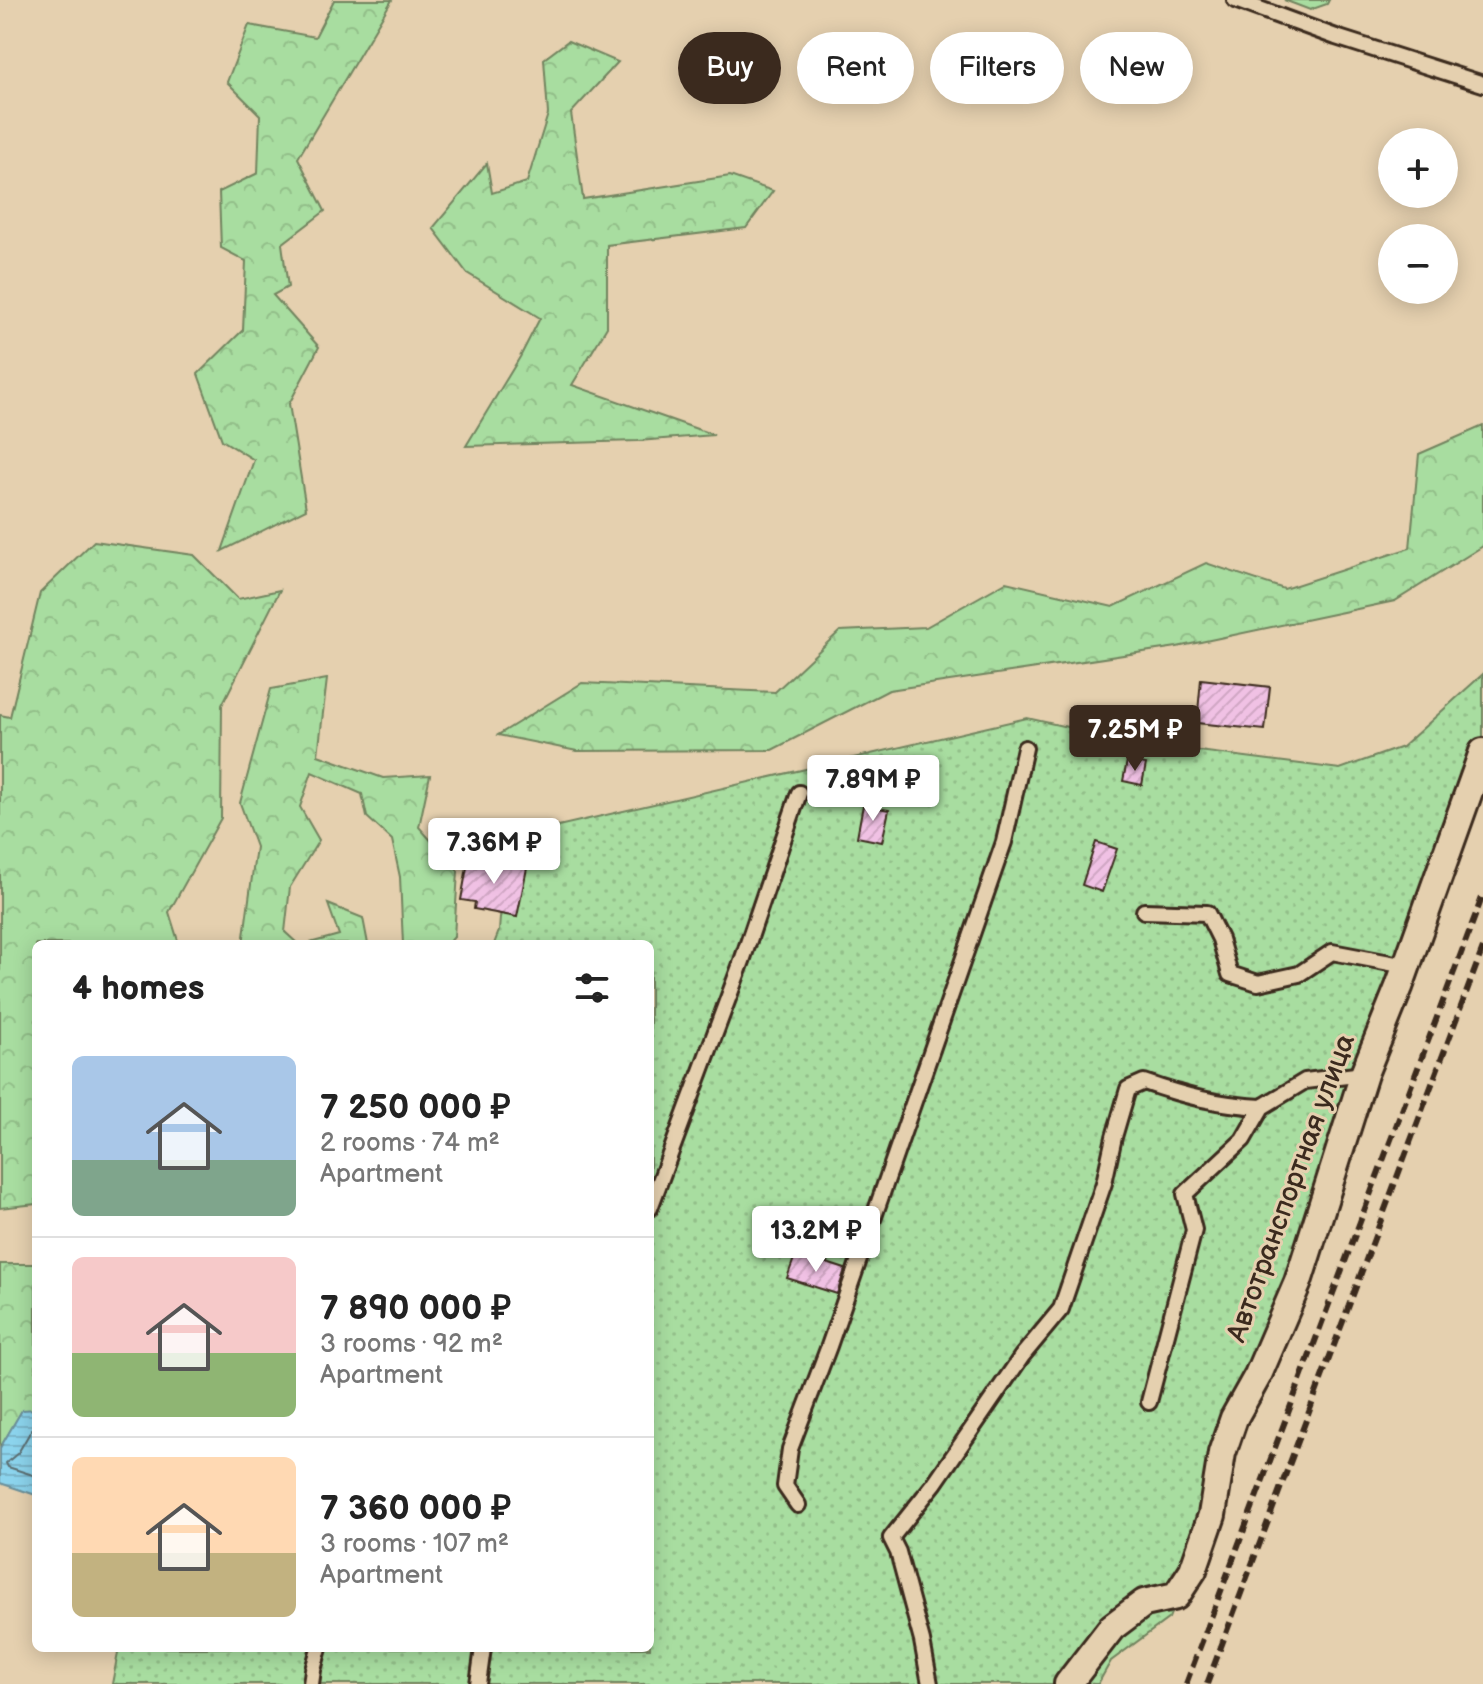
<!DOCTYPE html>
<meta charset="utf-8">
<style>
:root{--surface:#fff;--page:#f2f2f2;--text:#222;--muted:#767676;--line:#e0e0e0;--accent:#3b2a1e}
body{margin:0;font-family:"Balsamiq Sans",sans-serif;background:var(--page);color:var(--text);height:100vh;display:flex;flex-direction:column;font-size:30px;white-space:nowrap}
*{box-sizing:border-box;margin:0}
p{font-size:26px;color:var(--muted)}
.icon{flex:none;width:44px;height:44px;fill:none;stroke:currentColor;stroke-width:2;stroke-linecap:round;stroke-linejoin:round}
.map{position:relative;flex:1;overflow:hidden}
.drawer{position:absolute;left:32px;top:940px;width:622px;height:712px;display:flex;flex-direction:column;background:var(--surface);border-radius:12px;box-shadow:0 4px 20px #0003}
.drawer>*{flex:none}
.banner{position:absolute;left:678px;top:32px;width:684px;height:72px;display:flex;gap:16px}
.controls{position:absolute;left:1378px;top:128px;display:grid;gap:16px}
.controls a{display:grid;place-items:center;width:80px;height:80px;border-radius:50%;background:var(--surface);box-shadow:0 4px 20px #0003;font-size:40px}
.price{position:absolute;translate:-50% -68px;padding:0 18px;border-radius:8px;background:#fff;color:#222;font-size:26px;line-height:52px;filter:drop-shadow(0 2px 4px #0008)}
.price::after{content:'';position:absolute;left:50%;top:48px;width:24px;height:18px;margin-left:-12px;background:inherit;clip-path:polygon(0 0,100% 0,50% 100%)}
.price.current{background:var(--accent);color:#fff}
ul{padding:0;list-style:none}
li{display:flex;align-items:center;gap:24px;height:200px;padding:0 40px}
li+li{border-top:2px solid var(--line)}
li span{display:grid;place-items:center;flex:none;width:224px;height:160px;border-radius:12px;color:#555}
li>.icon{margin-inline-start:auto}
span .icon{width:96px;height:96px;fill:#fffc;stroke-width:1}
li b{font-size:34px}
h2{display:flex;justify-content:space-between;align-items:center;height:96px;padding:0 40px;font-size:34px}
.tag{padding:0 28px;border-radius:36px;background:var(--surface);box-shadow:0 4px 20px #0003;font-size:28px;line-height:72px}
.tag.current{background:var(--accent);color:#fff}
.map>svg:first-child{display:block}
.green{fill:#a8dda0;stroke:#72845f;stroke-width:2}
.forest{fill:url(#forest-crowns);stroke:#72845f;stroke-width:2}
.garden{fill:url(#garden-dots);stroke:#72845f;stroke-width:2}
.water{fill:url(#water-rules);stroke:#6c909a;stroke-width:2}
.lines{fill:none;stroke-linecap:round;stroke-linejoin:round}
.shore{stroke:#5b6e71;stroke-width:2}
.building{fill:url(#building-hatch);stroke:#3b2a1e;stroke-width:2}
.service-casing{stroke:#3b2a1e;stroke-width:20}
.minor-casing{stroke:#3b2a1e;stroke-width:32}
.service{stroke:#e5d0af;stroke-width:14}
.minor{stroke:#e5d0af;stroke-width:26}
.rail{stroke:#3b2a1e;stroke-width:6;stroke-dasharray:12 6;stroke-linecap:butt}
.labels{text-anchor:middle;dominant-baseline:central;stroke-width:6;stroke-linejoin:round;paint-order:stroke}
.street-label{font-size:28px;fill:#3b2a1e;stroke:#e5d0af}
</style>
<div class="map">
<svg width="1483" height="1684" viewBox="0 0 1483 1684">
<defs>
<pattern id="forest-crowns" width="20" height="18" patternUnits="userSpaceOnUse" patternTransform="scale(2)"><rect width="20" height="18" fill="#a8dda0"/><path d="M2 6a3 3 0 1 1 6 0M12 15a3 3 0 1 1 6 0" fill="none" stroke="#92be89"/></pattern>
<pattern id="garden-dots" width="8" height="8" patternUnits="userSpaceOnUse" patternTransform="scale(2)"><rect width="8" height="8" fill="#a8dda0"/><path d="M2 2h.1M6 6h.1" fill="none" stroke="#92be89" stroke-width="1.8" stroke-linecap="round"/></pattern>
<pattern id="water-rules" width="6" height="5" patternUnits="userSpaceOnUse" patternTransform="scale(2)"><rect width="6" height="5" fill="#8cd4ed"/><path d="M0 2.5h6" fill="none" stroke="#7ab6cb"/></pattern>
<pattern id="building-hatch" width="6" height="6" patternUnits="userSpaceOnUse" patternTransform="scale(2)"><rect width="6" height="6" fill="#f0c1e4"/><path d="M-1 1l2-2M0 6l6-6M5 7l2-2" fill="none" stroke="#cfa6c3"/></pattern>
</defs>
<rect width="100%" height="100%" fill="#e5d0af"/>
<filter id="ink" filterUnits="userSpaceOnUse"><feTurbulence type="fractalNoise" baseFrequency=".0125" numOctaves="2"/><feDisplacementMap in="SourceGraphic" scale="16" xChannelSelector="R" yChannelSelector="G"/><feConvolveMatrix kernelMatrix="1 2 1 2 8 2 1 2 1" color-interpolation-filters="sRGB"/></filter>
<g filter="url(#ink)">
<!-- green -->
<path class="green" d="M 1284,0 L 1329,0 L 1327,4 L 1310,10 Z"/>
<!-- forest -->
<path class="forest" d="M 334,0 L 392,0 L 298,158 L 325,211 L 282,244 L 288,287 L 273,295 L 319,347 L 289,404 L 306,509 L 222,551 L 254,460 L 222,440 L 198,374 L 243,330 L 246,261 L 221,248 L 219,192 L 258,173 L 260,115 L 227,82 L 249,25 L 315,37 Z
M 568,41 L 618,62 L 571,113 L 583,199 L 730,176 L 773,191 L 746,228 L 607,245 L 607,327 L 572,385 L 714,435 L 638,441 L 466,446 L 520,357 L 540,318 L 467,273 L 433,228 L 487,163 L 492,193 L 527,182 L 548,114 L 544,59 Z
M 1483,426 L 1483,546 L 1395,601 L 1177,647 L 889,690 L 772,750 L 577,751 L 498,735 L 582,683 L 775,692 L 840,631 L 926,627 L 1006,582 L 1113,607 L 1206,563 L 1284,589 L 1410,548 L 1419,454 Z
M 94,541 L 194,555 L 238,599 L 280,590 L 222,705 L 221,818 L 169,912 L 179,944 L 36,944 L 36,1204 L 0,1208 L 0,715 L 10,717 L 40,593 Z
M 327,679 L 318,755 L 383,778 L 430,775 L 419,827 L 458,871 L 454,937 L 448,944 L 403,944 L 400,877 L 392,840 L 367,817 L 362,794 L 312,772 L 300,807 L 319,840 L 290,887 L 285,932 L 298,944 L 243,944 L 256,847 L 240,803 L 271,689 Z
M 328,904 L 363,918 L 368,944 L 306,944 L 339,935 Z
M 0,1264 L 36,1264 L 36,1409 L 22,1411 L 0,1448 Z"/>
<!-- garden -->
<path class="garden" d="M 1483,674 L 1483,780 L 1239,1443 L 1169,1618 L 1111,1661 L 1098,1684 L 112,1684 L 119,1648 L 650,1648 L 650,944 L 494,944 L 499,931 L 506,838 L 1027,718 L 1144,744 L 1340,769 L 1402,747 Z"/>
<!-- water -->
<path class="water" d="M 36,1409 L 36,1495 L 0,1483 L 0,1448 L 22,1410 Z"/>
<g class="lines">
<!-- shore -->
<path class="shore" d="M 36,1427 L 32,1429 L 18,1453 L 6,1463 L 8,1467 L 36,1476"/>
</g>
<!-- building -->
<path class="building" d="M 1201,679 L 1270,687 L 1265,730 L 1197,723 Z
M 1127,761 L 1146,764 L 1142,785 L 1123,781 Z
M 863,805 L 889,810 L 882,842 L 857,837 Z
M 1096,842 L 1117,849 L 1102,892 L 1082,885 Z
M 469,856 L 527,868 L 517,917 L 474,909 L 475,902 L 461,900 Z
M 796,1253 L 845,1269 L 837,1294 L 787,1278 Z"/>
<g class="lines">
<!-- service casing -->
<g class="service-casing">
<path id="service" d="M 1235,0 L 1336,37 L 1483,84
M 1144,911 L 1207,913 L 1220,939 L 1230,974 L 1258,983 L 1299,974 L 1332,952 L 1406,966
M 650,1208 L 742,961 L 799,793
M 1149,1402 L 1194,1230 L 1185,1194 L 1243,1140 L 1262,1107 L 1305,1081 L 1364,1074
M 798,1505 L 785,1486 L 790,1449 L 829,1346 L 1004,842 L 1025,748
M 311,1684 L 313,1670 L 319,1648
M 478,1684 L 483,1648
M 930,1684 L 922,1641 L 898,1552 L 891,1538 L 934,1484 L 1022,1356 L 1061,1309 L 1104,1183 L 1114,1137 L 1128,1089 L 1144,1082 C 1184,1096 1219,1105 1262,1107"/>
</g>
<!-- minor casing -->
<g class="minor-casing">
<path id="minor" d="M 1068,1684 L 1112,1627 L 1144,1603 L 1176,1596 L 1193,1570 L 1212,1515 L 1222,1453 L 1234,1418 L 1258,1375 L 1298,1282 L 1364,1074 L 1399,987 L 1483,752"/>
</g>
<!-- service -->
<use href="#service" class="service"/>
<!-- minor -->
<use href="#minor" class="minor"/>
<!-- rail -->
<path class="rail" d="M 1186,1684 L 1483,895
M 1207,1684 L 1483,948"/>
</g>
</g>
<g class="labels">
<!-- street labels -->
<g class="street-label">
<text transform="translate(1291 1188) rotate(-70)">Автотранспортная улица</text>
</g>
</g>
</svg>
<div class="controls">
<a>+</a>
<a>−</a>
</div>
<b class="price current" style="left:1135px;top:773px">7.25M ₽</b>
<b class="price" style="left:873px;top:823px">7.89M ₽</b>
<b class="price" style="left:494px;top:886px">7.36M ₽</b>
<b class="price" style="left:816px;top:1274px">13.2M ₽</b>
<div class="banner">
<a class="tag current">Buy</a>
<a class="tag">Rent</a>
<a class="tag">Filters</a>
<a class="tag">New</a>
</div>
<section class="drawer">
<h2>4 homes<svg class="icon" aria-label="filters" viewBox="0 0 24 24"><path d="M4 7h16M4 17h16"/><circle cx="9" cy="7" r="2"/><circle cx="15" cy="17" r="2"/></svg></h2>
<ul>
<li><span style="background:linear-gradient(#a9c7e8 65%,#7fa58c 0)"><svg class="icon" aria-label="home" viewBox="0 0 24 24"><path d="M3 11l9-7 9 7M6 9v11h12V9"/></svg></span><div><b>7 250 000 ₽</b><p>2 rooms · 74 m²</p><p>Apartment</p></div></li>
<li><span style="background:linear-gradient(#f6c9c9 60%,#8fb573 0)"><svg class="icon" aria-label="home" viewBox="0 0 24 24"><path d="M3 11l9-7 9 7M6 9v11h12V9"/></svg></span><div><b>7 890 000 ₽</b><p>3 rooms · 92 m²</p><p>Apartment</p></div></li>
<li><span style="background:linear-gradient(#ffd9b3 60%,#c2b280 0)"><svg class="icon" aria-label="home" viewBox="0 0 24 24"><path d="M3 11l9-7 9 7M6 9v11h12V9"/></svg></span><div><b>7 360 000 ₽</b><p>3 rooms · 107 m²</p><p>Apartment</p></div></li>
</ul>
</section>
</div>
